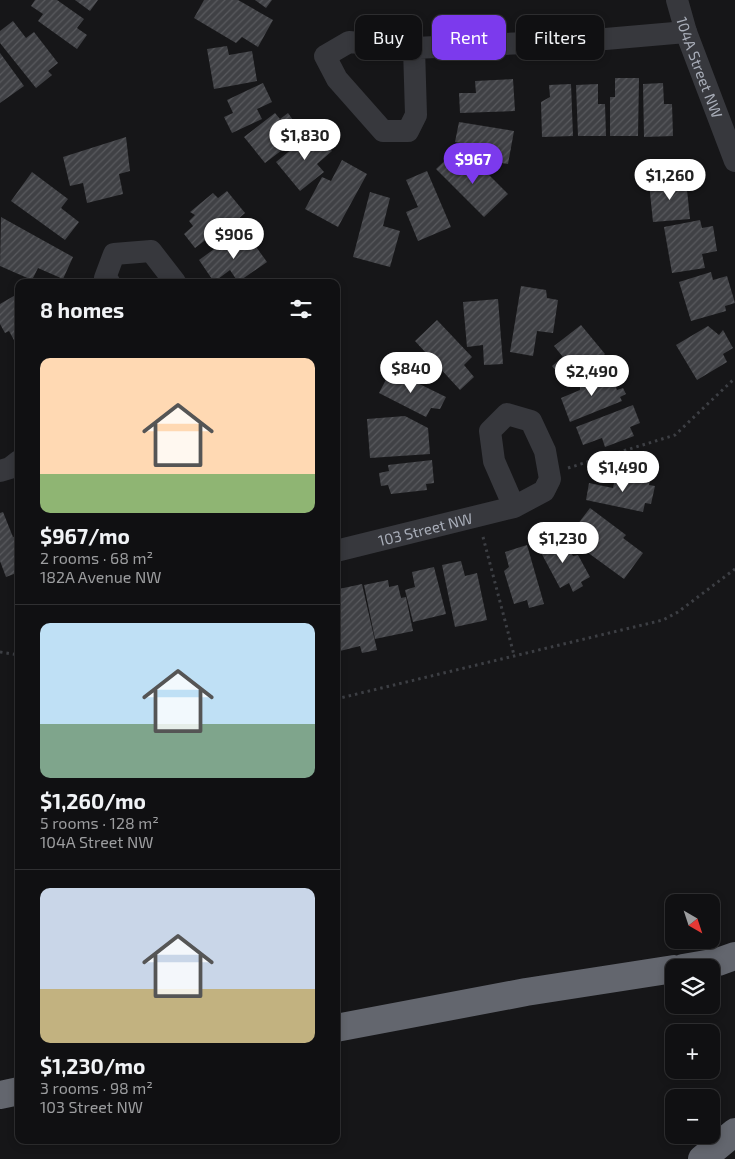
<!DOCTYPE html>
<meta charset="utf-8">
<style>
:root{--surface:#101012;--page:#19191b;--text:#f1f3f6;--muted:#9c9d9f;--line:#303032;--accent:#7c3aed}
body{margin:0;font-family:"Exo 2",sans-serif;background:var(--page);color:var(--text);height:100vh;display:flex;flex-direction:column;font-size:19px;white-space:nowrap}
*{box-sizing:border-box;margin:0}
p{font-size:16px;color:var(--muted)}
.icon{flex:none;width:28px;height:28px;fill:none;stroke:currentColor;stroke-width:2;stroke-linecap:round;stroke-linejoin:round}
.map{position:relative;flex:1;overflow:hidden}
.details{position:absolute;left:15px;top:279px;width:325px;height:865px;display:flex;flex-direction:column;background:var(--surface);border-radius:10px;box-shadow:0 2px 8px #0003,0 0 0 1px var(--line)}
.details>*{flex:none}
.top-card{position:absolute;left:355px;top:15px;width:305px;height:45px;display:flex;gap:10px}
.needle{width:32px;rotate:141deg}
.tools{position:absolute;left:665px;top:894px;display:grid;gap:10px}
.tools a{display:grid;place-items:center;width:55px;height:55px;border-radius:10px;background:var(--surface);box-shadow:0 2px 8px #0003,0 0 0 1px var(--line);font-size:25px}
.price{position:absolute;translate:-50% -42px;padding:0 11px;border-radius:18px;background:#fff;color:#222;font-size:16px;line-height:32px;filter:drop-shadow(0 1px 2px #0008)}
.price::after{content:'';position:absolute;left:50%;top:30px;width:15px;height:11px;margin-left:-8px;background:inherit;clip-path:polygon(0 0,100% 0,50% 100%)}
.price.active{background:var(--accent);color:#fff}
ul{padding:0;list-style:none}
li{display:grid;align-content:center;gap:10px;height:265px;padding:0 25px}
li+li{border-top:1px solid var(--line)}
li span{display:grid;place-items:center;height:155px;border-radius:10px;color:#555}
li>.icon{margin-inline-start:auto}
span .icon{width:90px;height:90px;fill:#fffc;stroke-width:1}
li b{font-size:21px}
h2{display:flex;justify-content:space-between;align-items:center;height:60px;padding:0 25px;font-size:21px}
.tag{padding:0 18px;border-radius:10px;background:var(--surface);box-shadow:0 2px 8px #0003,0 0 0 1px var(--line);font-size:18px;line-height:45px}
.tag.active{background:var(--accent);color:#fff}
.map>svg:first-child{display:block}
.building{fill:url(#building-hatch)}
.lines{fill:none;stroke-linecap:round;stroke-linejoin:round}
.path{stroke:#3d3f44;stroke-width:3;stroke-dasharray:2.5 4;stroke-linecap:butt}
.minor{stroke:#37383d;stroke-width:22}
.motorway{stroke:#63666e;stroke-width:28}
.labels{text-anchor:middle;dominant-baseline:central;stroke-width:4;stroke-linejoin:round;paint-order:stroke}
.street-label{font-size:15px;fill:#a8adb8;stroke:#111113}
</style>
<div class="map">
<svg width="735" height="1159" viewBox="0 0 735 1159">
<defs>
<pattern id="building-hatch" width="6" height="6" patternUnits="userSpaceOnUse" patternTransform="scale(1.25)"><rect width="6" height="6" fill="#404145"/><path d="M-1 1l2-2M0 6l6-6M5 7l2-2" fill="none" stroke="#595a5e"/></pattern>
</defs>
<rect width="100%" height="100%" fill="#161618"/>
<!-- building -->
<path class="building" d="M 35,0 L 57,0 L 84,19 L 77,28 L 87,35 L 77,49 L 38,21 L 43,14 L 31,6 Z
M 75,0 L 98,0 L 90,11 Z
M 204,0 L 238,0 L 273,20 L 258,47 L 242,37 L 236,43 L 194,18 Z
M 255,0 L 272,0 L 266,8 Z
M 13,21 L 26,38 L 34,32 L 58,63 L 48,71 L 52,75 L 36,88 L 0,43 L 0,31 Z
M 227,46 L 229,55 L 252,51 L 257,81 L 214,89 L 207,49 Z
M 0,53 L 24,86 L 0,103 Z
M 615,78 L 639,78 L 638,136 L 610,136 L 610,97 L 615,97 Z
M 513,79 L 515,111 L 460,113 L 459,93 L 476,93 L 475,81 Z
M 263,83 L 272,102 L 257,109 L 262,119 L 232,133 L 224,117 L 233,113 L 227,100 Z
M 663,83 L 664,104 L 672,104 L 673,136 L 644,137 L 643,84 Z
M 571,84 L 573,136 L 542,137 L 541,102 L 550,97 L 549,85 Z
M 598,84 L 598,104 L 605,104 L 606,136 L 578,136 L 576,85 Z
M 275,113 L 280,119 L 288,113 L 303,134 L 265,163 L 244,137 Z
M 459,122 L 514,131 L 508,164 L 469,158 L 471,145 L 455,142 Z
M 315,130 L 332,151 L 317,164 L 324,172 L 300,191 L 276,162 Z
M 126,137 L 130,171 L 119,174 L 123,194 L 87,203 L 83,183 L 70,186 L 63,157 Z
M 452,154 L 466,168 L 477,163 L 508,194 L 484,217 L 436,169 Z
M 342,160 L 367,174 L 338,227 L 305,209 L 322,177 L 331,181 Z
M 427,171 L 451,227 L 418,241 L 406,212 L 418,207 L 406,180 Z
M 32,172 L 68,199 L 61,208 L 79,222 L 65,240 L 11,201 Z
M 686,180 L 690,219 L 653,222 L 649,183 Z
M 227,191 L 245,213 L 217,238 L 212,235 L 195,248 L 184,234 L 193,226 L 189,221 L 195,215 L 190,212 L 213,193 L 218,198 Z
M 370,192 L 390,198 L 383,226 L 400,231 L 390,267 L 353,257 Z
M 1,217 L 73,257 L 63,279 L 38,268 L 32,280 L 0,266 Z
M 700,220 L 702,228 L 713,226 L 717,251 L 702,254 L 705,268 L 672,273 L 664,227 Z
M 246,233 L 267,262 L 238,282 L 230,270 L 214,282 L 199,260 L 221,244 L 224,249 Z
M 711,272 L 713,280 L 727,276 L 735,303 L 725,306 L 726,311 L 691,321 L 679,282 Z
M 521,286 L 546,290 L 547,298 L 558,300 L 553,333 L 537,331 L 533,356 L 510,352 Z
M 19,293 L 19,340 L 15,342 L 9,331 L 5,333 L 0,324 L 0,304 Z
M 498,299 L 503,364 L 484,365 L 483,345 L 467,347 L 463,302 Z
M 437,320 L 472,357 L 464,365 L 474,377 L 460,390 L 415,341 Z
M 581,325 L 605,354 L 567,384 L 552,366 L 563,357 L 554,346 Z
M 708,326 L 719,335 L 723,330 L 733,348 L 723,354 L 727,362 L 697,380 L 676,345 Z
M 391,370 L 446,397 L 440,409 L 431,408 L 426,417 L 379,393 Z
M 609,372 L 617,390 L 623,388 L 626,394 L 620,397 L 622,401 L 570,422 L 561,398 L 580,390 L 580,384 Z
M 633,405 L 640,423 L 630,427 L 634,436 L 605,447 L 602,438 L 583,445 L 576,427 Z
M 405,416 L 428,428 L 430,454 L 370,458 L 367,419 Z
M 336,447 L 341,447 L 340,481 L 336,481 Z
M 432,460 L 434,483 L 426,484 L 427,490 L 391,494 L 388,485 L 381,486 L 379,473 L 389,471 L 388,465 Z
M 616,473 L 650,480 L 649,485 L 655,486 L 651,504 L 645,503 L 643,512 L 586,500 L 589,483 L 613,488 Z
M 590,508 L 626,535 L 623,538 L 643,553 L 624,579 L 587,552 L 593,543 L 574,529 Z
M 3,512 L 13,537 L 19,535 L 19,572 L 6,577 L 0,561 L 0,513 Z
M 555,535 L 562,548 L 568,546 L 573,556 L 578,555 L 590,577 L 581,582 L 583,586 L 573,592 L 569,583 L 560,588 L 537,545 Z
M 527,545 L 544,604 L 529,608 L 527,600 L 514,604 L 504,571 L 509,567 L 505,552 Z
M 461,561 L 465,576 L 477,573 L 487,620 L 455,627 L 442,565 Z
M 434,567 L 446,614 L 413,622 L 405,590 L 415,587 L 412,572 Z
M 388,580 L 389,587 L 398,585 L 401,598 L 406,597 L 413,631 L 375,639 L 364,585 Z
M 362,584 L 377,650 L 362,653 L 360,646 L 340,651 L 336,633 L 336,601 L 341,599 L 339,589 Z"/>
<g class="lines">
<!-- path -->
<path class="path" d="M 568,468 L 675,435 L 735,378
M 483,537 L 514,655
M 0,652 L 19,655
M 336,699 L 663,620 L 678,612 L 735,569"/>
<!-- minor -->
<g class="minor">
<path id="s1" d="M 677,0 L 686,32 L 735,161"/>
<path d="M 414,48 L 416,115 L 408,131 L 383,131 L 337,79 L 325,56 L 349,42 L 414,48 L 594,40 L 686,32"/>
<path d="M 109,282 L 105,278 L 114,254 L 151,251 L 175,282"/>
<path d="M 0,471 L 10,468 L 19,461"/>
<path id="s2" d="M 336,551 L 514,507 L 544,491 L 550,479 L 545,451 L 531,421 L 507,414 L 490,431 L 494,461 L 514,507"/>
</g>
<!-- motorway -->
<path class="motorway" d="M 683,968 L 718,962 L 735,956
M 336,1028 L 526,992 L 674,969
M 0,1095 L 19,1091
M 702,1159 L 735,1132"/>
</g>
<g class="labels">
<!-- street labels -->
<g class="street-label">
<text stroke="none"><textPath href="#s1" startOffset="71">104A Street NW</textPath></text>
<text stroke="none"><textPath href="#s2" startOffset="92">103 Street NW</textPath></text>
</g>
</g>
</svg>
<div class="tools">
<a><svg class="needle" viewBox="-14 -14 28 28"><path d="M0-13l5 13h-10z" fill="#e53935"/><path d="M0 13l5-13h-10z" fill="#9c9d9f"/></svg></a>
<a><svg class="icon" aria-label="layers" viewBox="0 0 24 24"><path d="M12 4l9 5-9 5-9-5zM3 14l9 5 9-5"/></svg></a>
<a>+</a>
<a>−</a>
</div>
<b class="price" style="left:305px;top:161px">$1,830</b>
<b class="price active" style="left:473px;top:185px">$967</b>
<b class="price" style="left:670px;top:201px">$1,260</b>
<b class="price" style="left:234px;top:260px">$906</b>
<b class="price" style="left:411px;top:394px">$840</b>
<b class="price" style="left:592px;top:397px">$2,490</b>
<b class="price" style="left:623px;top:493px">$1,490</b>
<b class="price" style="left:563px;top:564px">$1,230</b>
<div class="top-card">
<a class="tag">Buy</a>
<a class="tag active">Rent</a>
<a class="tag">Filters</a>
</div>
<section class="details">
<h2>8 homes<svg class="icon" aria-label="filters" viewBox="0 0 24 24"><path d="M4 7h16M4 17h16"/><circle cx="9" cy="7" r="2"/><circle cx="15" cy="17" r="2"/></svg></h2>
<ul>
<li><span style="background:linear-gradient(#ffd9b3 75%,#8fb573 0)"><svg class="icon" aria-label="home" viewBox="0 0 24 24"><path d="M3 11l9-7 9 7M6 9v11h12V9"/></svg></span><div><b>$967/mo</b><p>2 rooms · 68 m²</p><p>182A Avenue NW</p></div></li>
<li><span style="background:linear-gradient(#bfe0f5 65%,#7fa58c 0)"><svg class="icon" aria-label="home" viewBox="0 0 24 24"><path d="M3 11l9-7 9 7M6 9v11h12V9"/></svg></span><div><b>$1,260/mo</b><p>5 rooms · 128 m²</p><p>104A Street NW</p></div></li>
<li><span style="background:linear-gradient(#c9d6e8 65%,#c2b280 0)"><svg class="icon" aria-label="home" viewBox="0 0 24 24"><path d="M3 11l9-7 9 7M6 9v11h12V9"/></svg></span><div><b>$1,230/mo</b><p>3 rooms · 98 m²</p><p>103 Street NW</p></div></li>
</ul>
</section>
</div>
